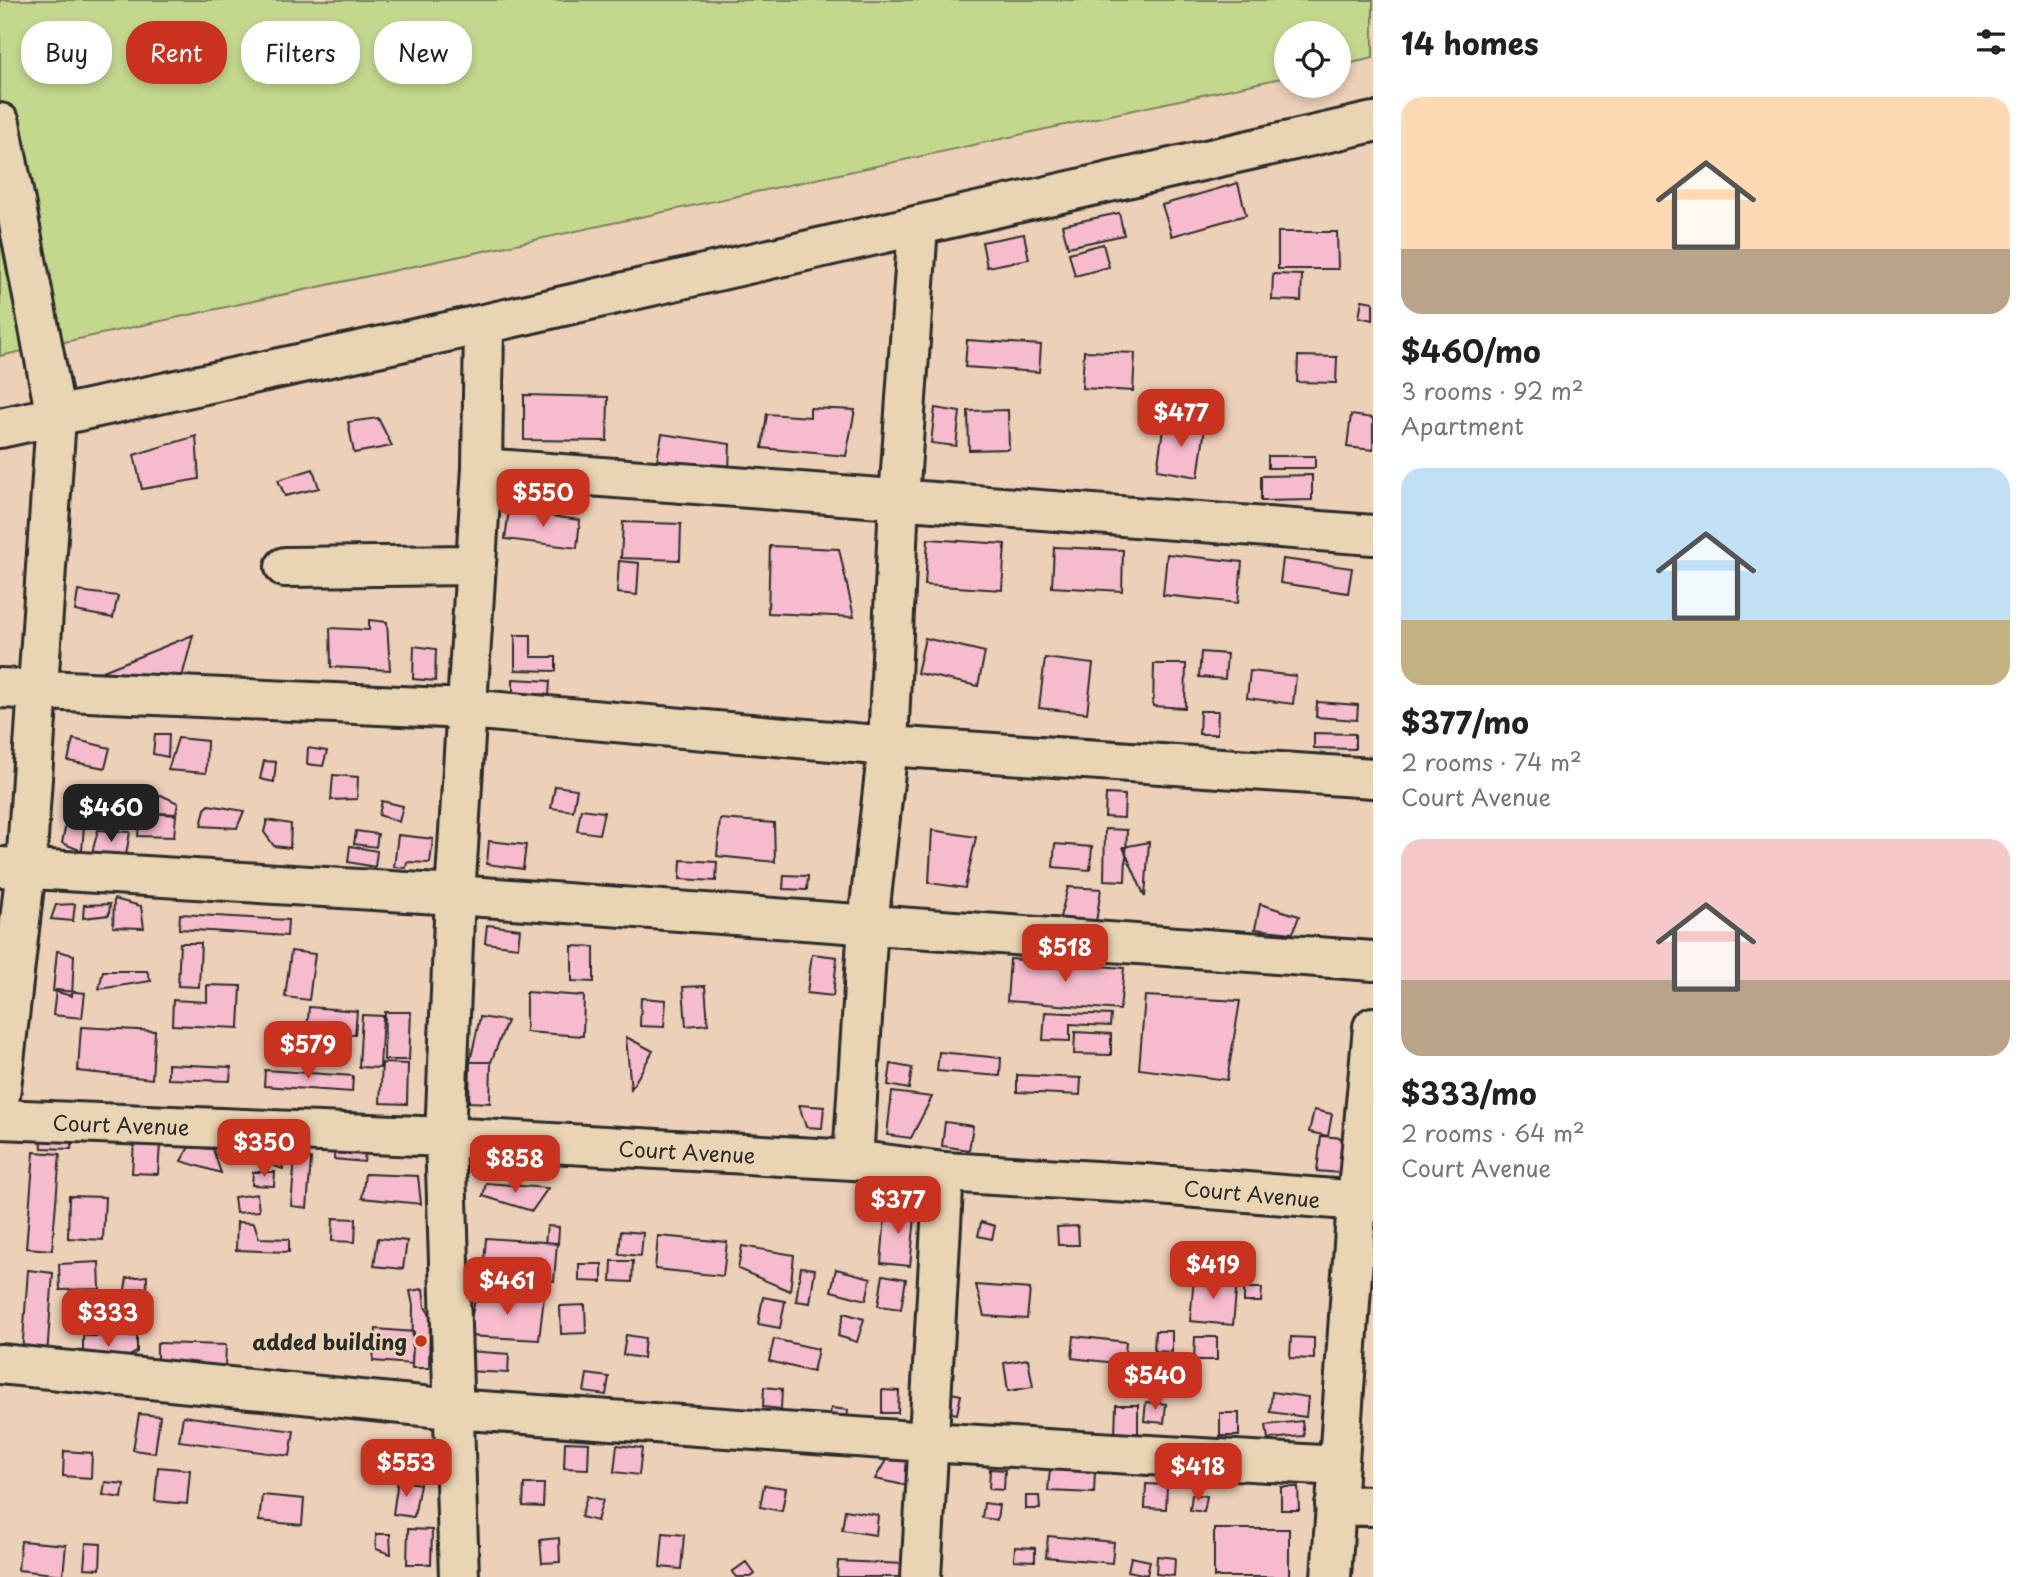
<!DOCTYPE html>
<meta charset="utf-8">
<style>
:root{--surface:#fff;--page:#f6f6f6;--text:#202124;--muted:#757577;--accent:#c8321e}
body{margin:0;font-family:"Playpen Sans",sans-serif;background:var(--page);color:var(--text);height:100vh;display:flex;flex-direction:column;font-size:26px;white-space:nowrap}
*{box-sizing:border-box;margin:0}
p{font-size:23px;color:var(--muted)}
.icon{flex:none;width:38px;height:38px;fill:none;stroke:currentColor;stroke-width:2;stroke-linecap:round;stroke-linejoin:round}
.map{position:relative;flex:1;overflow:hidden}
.side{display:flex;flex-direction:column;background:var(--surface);width:665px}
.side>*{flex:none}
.banner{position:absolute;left:21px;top:21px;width:665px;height:63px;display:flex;gap:14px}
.tools{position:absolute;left:1274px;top:21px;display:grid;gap:14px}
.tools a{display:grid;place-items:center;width:77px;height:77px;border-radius:50%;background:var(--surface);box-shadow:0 4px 10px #0003;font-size:35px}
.price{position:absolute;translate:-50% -60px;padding:0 16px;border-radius:14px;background:var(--accent);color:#fff;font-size:23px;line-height:46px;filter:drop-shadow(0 2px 4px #0008)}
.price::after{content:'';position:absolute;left:50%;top:42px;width:21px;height:16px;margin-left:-10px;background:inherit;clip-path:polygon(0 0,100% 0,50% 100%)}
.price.active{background:#222;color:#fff}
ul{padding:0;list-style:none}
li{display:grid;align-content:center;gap:14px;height:371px;padding:0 28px}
li span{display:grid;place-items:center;height:217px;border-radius:21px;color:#555}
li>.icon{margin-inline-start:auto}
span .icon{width:126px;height:126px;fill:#fffc;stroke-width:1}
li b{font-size:30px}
h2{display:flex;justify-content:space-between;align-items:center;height:84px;padding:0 28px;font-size:30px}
.pill{padding:0 24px;border-radius:28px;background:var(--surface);box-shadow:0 4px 10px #0003;font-size:24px;line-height:63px}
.pill.active{background:var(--accent);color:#fff}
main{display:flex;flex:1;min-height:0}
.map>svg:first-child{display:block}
.green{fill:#c3d78d;stroke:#77815c;stroke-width:2}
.building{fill:#f6bccd;stroke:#2b2b2b;stroke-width:2}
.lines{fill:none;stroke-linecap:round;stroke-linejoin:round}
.minor-casing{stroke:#2b2b2b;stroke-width:44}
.minor{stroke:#e9d5b3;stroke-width:38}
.poi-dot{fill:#c8321e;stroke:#e9d5b3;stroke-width:2.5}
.labels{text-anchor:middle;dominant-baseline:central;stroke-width:5;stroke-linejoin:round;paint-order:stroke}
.street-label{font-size:21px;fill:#2b2b2b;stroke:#e9d5b3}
.poi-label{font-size:21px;font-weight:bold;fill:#2b2b2b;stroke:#e9d5b3;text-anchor:end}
</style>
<main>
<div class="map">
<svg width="1373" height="1577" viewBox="0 0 1373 1577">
<rect width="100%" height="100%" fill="#ecd0b8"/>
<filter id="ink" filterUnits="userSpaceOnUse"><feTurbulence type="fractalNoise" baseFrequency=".0143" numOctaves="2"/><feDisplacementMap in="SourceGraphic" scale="14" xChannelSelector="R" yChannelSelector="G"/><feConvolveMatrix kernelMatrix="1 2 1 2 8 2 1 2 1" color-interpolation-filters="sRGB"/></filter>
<g filter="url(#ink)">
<!-- green -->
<path class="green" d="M 0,0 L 1373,0 L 1373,58 L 1339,66 L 1339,33 L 1286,33 L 1286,77 L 0,356 Z"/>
<!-- building -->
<path class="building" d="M 1238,183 L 1246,215 L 1172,236 L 1162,205 Z
M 1119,213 L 1124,235 L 1068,247 L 1062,225 Z
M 1278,232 L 1337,232 L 1338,269 L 1278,269 Z
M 1024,234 L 1029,259 L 987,267 L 982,242 Z
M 1103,244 L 1109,267 L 1075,276 L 1069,253 Z
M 1273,274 L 1302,275 L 1301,301 L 1272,300 Z
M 1362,300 L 1373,302 L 1373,320 L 1359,317 Z
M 967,340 L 1041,345 L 1039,372 L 965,367 Z
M 1084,351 L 1135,353 L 1133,391 L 1082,388 Z
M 1298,356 L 1337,357 L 1336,383 L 1297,382 Z
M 524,395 L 608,397 L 607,441 L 524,440 Z
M 810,408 L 855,410 L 846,456 L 762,448 L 767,414 L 810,417 Z
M 935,408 L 960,412 L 956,446 L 931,443 Z
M 1008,410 L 1009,449 L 969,450 L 968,411 Z
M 1351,415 L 1373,418 L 1373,450 L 1347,447 Z
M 378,418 L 392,446 L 354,453 L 348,422 Z
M 1164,422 L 1205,428 L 1198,477 L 1157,470 Z
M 662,434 L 730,444 L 729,470 L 657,460 Z
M 196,436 L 199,479 L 142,489 L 134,455 Z
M 1268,456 L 1315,456 L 1315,468 L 1268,468 Z
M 313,469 L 319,488 L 285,496 L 278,480 Z
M 1312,475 L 1312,500 L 1261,501 L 1261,476 Z
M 509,510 L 580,520 L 577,548 L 505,539 Z
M 623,522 L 681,524 L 680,560 L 621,558 Z
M 928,539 L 1005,544 L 1002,590 L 925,585 Z
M 770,546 L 839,549 L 854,617 L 768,613 Z
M 1054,547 L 1123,550 L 1122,591 L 1052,587 Z
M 1167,554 L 1242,562 L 1238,603 L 1163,595 Z
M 1283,559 L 1352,568 L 1348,593 L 1280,583 Z
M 619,561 L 639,563 L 637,595 L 617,593 Z
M 78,591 L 118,596 L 113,618 L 75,611 Z
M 369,620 L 387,622 L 390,670 L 331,667 L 330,628 L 369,630 Z
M 193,635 L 182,677 L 98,673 Z
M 515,635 L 531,635 L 531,657 L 556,657 L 556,671 L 515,670 Z
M 925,638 L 985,652 L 978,686 L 917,673 Z
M 414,646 L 436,649 L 435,681 L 413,679 Z
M 1201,652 L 1227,654 L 1225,679 L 1199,677 Z
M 1045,658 L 1093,664 L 1087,713 L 1039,708 Z
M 1154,664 L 1186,664 L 1185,708 L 1153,706 Z
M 1250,671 L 1296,676 L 1293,704 L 1247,698 Z
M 513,679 L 550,681 L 549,695 L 513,693 Z
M 1317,702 L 1358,705 L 1357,720 L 1316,717 Z
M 1200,711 L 1218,711 L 1217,734 L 1199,734 Z
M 1314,733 L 1355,734 L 1355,749 L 1314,748 Z
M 155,734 L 169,734 L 168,757 L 153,754 Z
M 178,738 L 207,741 L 206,773 L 168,770 Z
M 73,739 L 110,748 L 105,768 L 68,761 Z
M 308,748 L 327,751 L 323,766 L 307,764 Z
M 264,761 L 276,762 L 274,782 L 260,779 Z
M 333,775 L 358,777 L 357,799 L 331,800 Z
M 555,786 L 577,789 L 573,811 L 551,808 Z
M 1106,794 L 1125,795 L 1124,818 L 1105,817 Z
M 161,795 L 178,803 L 176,814 L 138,812 L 141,799 Z
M 382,801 L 403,806 L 399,822 L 379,815 Z
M 209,805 L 244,811 L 237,828 L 201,826 L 205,809 Z
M 581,809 L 604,812 L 599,834 L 577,831 Z
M 140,812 L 176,815 L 174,837 L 138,836 Z
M 68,814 L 85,814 L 82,851 L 62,843 Z
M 720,819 L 774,823 L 775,862 L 717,856 Z
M 267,820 L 291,824 L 290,848 L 274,846 L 264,832 Z
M 1105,829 L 1127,830 L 1125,881 L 1104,880 Z
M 98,830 L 130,832 L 126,855 L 91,857 Z
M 932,830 L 976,837 L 965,888 L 929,883 Z
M 356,831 L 378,834 L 376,847 L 354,844 Z
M 398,835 L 433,839 L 430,863 L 407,862 L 406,868 L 394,867 Z
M 489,841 L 526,845 L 523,869 L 487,864 Z
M 1149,842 L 1145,897 L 1123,847 Z
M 1055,844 L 1092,847 L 1090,870 L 1053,867 Z
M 350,846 L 377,851 L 375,867 L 348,862 Z
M 681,860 L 717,862 L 716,881 L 680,879 Z
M 784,875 L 808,876 L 807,890 L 783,889 Z
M 1068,887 L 1101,889 L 1095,929 L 1059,921 Z
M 114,899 L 141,906 L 144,928 L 113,927 Z
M 75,904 L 73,921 L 51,919 L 56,905 Z
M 110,904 L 109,915 L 83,918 L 84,905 Z
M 1260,904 L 1299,916 L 1293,933 L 1255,929 Z
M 180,914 L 288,920 L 287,936 L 179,929 Z
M 487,925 L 520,929 L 518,947 L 485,943 Z
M 180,943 L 201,943 L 199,987 L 178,986 Z
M 572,946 L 594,947 L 594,982 L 572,981 Z
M 57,951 L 74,955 L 72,996 L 53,991 Z
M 291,951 L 315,954 L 309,1000 L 285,997 Z
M 812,954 L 837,957 L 833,996 L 807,993 Z
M 1010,959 L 1124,968 L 1120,1010 L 1007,1001 Z
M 103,971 L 147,971 L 151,981 L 99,989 Z
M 207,985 L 241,986 L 239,1028 L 172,1025 L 173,1000 L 207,1002 Z
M 705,986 L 708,1024 L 686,1026 L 683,987 Z
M 56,990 L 85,993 L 82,1018 L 53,1015 Z
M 526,992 L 584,996 L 583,1036 L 526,1032 Z
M 1145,996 L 1240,1001 L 1227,1080 L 1139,1069 Z
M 641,998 L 666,1000 L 664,1027 L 640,1026 Z
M 309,1007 L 357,1011 L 355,1035 L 307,1031 Z
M 385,1012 L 411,1012 L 409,1060 L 384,1060 Z
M 1045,1012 L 1111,1015 L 1110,1026 L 1070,1024 L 1070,1041 L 1043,1040 Z
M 362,1015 L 383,1016 L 380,1068 L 359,1067 Z
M 480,1017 L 507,1021 L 491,1062 L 470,1062 Z
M 81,1027 L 155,1031 L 152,1079 L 78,1071 Z
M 1075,1032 L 1111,1034 L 1111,1055 L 1074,1054 Z
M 626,1037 L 653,1051 L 631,1089 Z
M 939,1052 L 1001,1058 L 1000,1076 L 937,1071 Z
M 470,1062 L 491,1062 L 490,1103 L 469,1102 Z
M 382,1063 L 408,1064 L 407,1104 L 380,1103 Z
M 168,1064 L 231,1067 L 230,1081 L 168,1079 Z
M 891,1064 L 912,1068 L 909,1089 L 888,1085 Z
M 265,1070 L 353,1076 L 352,1092 L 264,1086 Z
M 1017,1075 L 1081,1078 L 1080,1095 L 1017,1092 Z
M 892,1092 L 932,1097 L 911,1138 L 887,1135 Z
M 799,1105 L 824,1107 L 822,1128 L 806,1127 Z
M 1314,1110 L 1332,1114 L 1328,1136 L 1309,1132 Z
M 945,1122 L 973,1126 L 969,1150 L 942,1146 Z
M 41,1135 L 73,1135 L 71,1149 L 42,1148 Z
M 1321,1136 L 1343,1138 L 1340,1173 L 1317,1171 Z
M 134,1142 L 160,1144 L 158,1174 L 132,1173 Z
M 335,1142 L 366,1145 L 364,1162 L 334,1159 Z
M 189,1147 L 213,1149 L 221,1173 L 181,1161 Z
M 230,1150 L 282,1151 L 283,1169 Z
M 34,1152 L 60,1154 L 52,1250 L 26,1248 Z
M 295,1157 L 311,1159 L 307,1208 L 291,1206 Z
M 253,1172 L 275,1172 L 274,1186 L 252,1185 Z
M 365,1174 L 418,1176 L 421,1204 L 362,1198 Z
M 486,1183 L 548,1188 L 532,1211 L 483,1196 Z
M 257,1194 L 259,1211 L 236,1213 L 234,1197 Z
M 69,1196 L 105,1197 L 103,1240 L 68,1238 Z
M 886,1206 L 916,1208 L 910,1266 L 881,1263 Z
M 333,1218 L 356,1219 L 355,1242 L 332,1241 Z
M 237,1222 L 254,1223 L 259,1238 L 289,1239 L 289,1252 L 236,1250 Z
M 981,1222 L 995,1226 L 992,1239 L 978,1236 Z
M 547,1226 L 559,1227 L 558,1244 L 545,1243 Z
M 1078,1226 L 1079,1245 L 1058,1245 L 1057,1227 Z
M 621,1231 L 643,1233 L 641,1256 L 619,1254 Z
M 658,1236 L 727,1242 L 723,1276 L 655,1269 Z
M 378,1238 L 407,1241 L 403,1269 L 374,1266 Z
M 486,1238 L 557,1243 L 554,1281 L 483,1276 Z
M 742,1246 L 794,1255 L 790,1291 L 738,1269 Z
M 612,1261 L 633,1261 L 632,1282 L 611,1281 Z
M 99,1262 L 100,1289 L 60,1290 L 59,1264 Z
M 579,1264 L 602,1264 L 602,1282 L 579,1281 Z
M 801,1267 L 815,1269 L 810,1303 L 796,1301 Z
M 836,1269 L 871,1278 L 866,1300 L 831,1291 Z
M 28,1270 L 53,1273 L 47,1356 L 22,1354 Z
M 883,1275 L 906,1279 L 901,1309 L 878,1306 Z
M 147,1276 L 146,1310 L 122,1307 L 127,1278 Z
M 1194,1277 L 1237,1282 L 1233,1325 L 1190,1321 Z
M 976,1285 L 1030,1289 L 1027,1319 L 984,1316 Z
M 1244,1288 L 1262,1288 L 1261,1302 L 1244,1302 Z
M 423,1289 L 425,1307 L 430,1315 L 429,1368 L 412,1368 L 413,1305 L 410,1291 Z
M 476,1294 L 544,1297 L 539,1340 L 468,1336 Z
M 763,1297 L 785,1301 L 780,1328 L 758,1324 Z
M 585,1305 L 586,1333 L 561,1334 L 560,1306 Z
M 844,1313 L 864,1319 L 857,1342 L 838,1336 Z
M 376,1329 L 414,1332 L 412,1364 L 373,1361 Z
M 1155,1331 L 1172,1331 L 1172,1352 L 1154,1351 Z
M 626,1335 L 645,1338 L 643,1358 L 623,1355 Z
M 83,1336 L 137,1336 L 137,1352 L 117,1363 L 83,1363 Z
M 1074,1336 L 1126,1342 L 1124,1364 L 1072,1358 Z
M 1195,1337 L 1217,1337 L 1217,1360 L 1194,1360 Z
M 1291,1337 L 1314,1338 L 1314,1359 L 1290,1358 Z
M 774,1339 L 818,1349 L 813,1372 L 769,1361 Z
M 157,1343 L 226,1345 L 225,1366 L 157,1363 Z
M 468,1351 L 509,1354 L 508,1373 L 466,1371 Z
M 1028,1359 L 1033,1387 L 1008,1391 L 1004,1363 Z
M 587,1374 L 609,1377 L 606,1395 L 584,1392 Z
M 764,1387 L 782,1389 L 781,1409 L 763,1407 Z
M 882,1390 L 899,1391 L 898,1413 L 882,1413 Z
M 947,1392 L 961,1395 L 957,1414 L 944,1411 Z
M 1272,1392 L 1308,1397 L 1306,1417 L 1270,1412 Z
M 1146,1402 L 1166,1404 L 1164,1423 L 1144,1421 Z
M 1116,1405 L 1138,1405 L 1138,1436 L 1115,1436 Z
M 831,1408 L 848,1410 L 846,1431 L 828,1428 Z
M 1220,1413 L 1239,1413 L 1239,1436 L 1220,1436 Z
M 139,1414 L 160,1416 L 155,1453 L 133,1450 Z
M 183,1416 L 294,1431 L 290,1456 L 179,1441 Z
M 1302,1421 L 1304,1436 L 1268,1439 L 1266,1425 Z
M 565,1442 L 589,1443 L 588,1469 L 564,1468 Z
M 617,1445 L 642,1448 L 639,1475 L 614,1472 Z
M 64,1451 L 92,1453 L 91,1478 L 63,1476 Z
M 915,1459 L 909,1486 L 875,1479 L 886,1460 Z
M 158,1467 L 190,1470 L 187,1504 L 155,1501 Z
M 990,1469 L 1005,1470 L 1004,1490 L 989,1489 Z
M 1050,1469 L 1095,1472 L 1094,1493 L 1048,1491 Z
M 398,1480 L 420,1484 L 414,1517 L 393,1514 Z
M 105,1482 L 124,1484 L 122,1498 L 103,1495 Z
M 524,1484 L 544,1484 L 543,1507 L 523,1506 Z
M 1146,1484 L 1167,1485 L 1166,1509 L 1145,1508 Z
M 764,1485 L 786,1488 L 782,1511 L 760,1507 Z
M 1281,1487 L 1298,1487 L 1299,1510 L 1281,1510 Z
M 1192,1494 L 1207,1496 L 1204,1512 L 1190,1510 Z
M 262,1495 L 304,1499 L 302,1525 L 259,1521 Z
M 587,1496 L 603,1500 L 597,1521 L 581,1517 Z
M 1026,1496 L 1039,1496 L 1040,1509 L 1026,1509 Z
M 984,1503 L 999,1505 L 997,1520 L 982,1518 Z
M 845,1510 L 878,1515 L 876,1535 L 842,1530 Z
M 408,1529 L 432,1530 L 431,1564 L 407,1564 Z
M 1214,1529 L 1289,1529 L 1289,1577 L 1214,1577 Z
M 663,1533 L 684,1535 L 681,1569 L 660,1567 Z
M 376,1534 L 390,1534 L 391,1554 L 376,1549 Z
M 1048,1536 L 1114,1542 L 1112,1563 L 1046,1557 Z
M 559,1538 L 560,1562 L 542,1563 L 540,1540 Z
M 21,1541 L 66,1545 L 63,1575 L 18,1570 Z
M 86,1543 L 101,1544 L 100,1569 L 84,1568 Z
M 1015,1547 L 1035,1548 L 1035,1561 L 1014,1560 Z
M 1157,1556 L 1175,1558 L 1174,1576 L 1156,1574 Z
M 1131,1557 L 1150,1561 L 1147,1575 L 1128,1571 Z
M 838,1561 L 904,1564 L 903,1577 L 837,1577 Z
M 746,1562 L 755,1574 L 751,1577 L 736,1577 L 732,1572 Z"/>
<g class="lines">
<!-- minor casing -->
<g class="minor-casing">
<path id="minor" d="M 0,123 L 56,417 L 26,868 L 0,1096
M 0,428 L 484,324 L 1373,122
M 482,468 L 1373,535
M 285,567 L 475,565
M 0,688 L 467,709 L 888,746 L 1373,778
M 0,867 L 455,895 L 1373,961
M 0,1119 L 445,1137 L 853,1160 L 944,1172 L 1146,1184 L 1373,1202
M 853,1160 L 868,924 L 888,746 L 899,499 L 918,226
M 0,1364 L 452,1409 L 928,1442 L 1338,1466
M 1335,1505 L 1373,1506
M 459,1577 L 445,1137 L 455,895 L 482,468 L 484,324
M 921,1577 L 944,1172
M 1331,1577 L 1357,1201 L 1373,1027"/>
</g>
<!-- minor -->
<use href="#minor" class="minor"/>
</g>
</g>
<!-- markers -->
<circle class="poi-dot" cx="421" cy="1341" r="7"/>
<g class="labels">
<!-- street labels -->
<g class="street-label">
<text transform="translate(121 1124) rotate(2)">Court Avenue</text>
<text transform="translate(687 1151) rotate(3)">Court Avenue</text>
<text transform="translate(1252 1193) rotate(5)">Court Avenue</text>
</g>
<!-- poi labels -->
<g class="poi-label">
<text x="407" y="1341">added building</text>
</g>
</g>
</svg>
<div class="tools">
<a><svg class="icon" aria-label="locate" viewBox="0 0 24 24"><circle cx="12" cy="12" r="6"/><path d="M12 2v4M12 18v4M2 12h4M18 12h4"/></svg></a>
</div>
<b class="price" style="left:1181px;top:449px">$477</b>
<b class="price" style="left:543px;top:529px">$550</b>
<b class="price active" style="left:111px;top:844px">$460</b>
<b class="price" style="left:1065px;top:984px">$518</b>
<b class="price" style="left:308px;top:1081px">$579</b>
<b class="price" style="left:264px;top:1179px">$350</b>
<b class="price" style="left:515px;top:1195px">$858</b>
<b class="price" style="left:898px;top:1236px">$377</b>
<b class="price" style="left:1213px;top:1301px">$419</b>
<b class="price" style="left:507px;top:1317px">$461</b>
<b class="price" style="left:108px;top:1349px">$333</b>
<b class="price" style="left:1155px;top:1412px">$540</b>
<b class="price" style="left:406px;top:1499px">$553</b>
<b class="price" style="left:1198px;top:1503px">$418</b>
<div class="banner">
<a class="pill">Buy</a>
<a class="pill active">Rent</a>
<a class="pill">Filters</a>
<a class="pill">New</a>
</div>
</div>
<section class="side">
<h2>14 homes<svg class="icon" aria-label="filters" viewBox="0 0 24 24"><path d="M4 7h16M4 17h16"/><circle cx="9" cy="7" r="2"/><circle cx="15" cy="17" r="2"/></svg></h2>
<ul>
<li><span style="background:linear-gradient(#ffd9b3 70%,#b9a48a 0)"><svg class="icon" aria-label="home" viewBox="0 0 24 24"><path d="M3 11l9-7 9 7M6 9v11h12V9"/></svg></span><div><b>$460/mo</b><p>3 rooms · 92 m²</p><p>Apartment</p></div></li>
<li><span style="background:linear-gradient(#bfe0f5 70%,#c2b280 0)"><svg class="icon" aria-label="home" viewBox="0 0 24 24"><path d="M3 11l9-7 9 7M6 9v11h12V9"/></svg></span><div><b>$377/mo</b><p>2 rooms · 74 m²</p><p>Court Avenue</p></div></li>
<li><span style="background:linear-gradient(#f6c9c9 65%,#b9a48a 0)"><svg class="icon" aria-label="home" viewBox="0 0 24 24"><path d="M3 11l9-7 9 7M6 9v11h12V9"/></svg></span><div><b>$333/mo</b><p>2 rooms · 64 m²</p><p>Court Avenue</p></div></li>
</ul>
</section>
</main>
